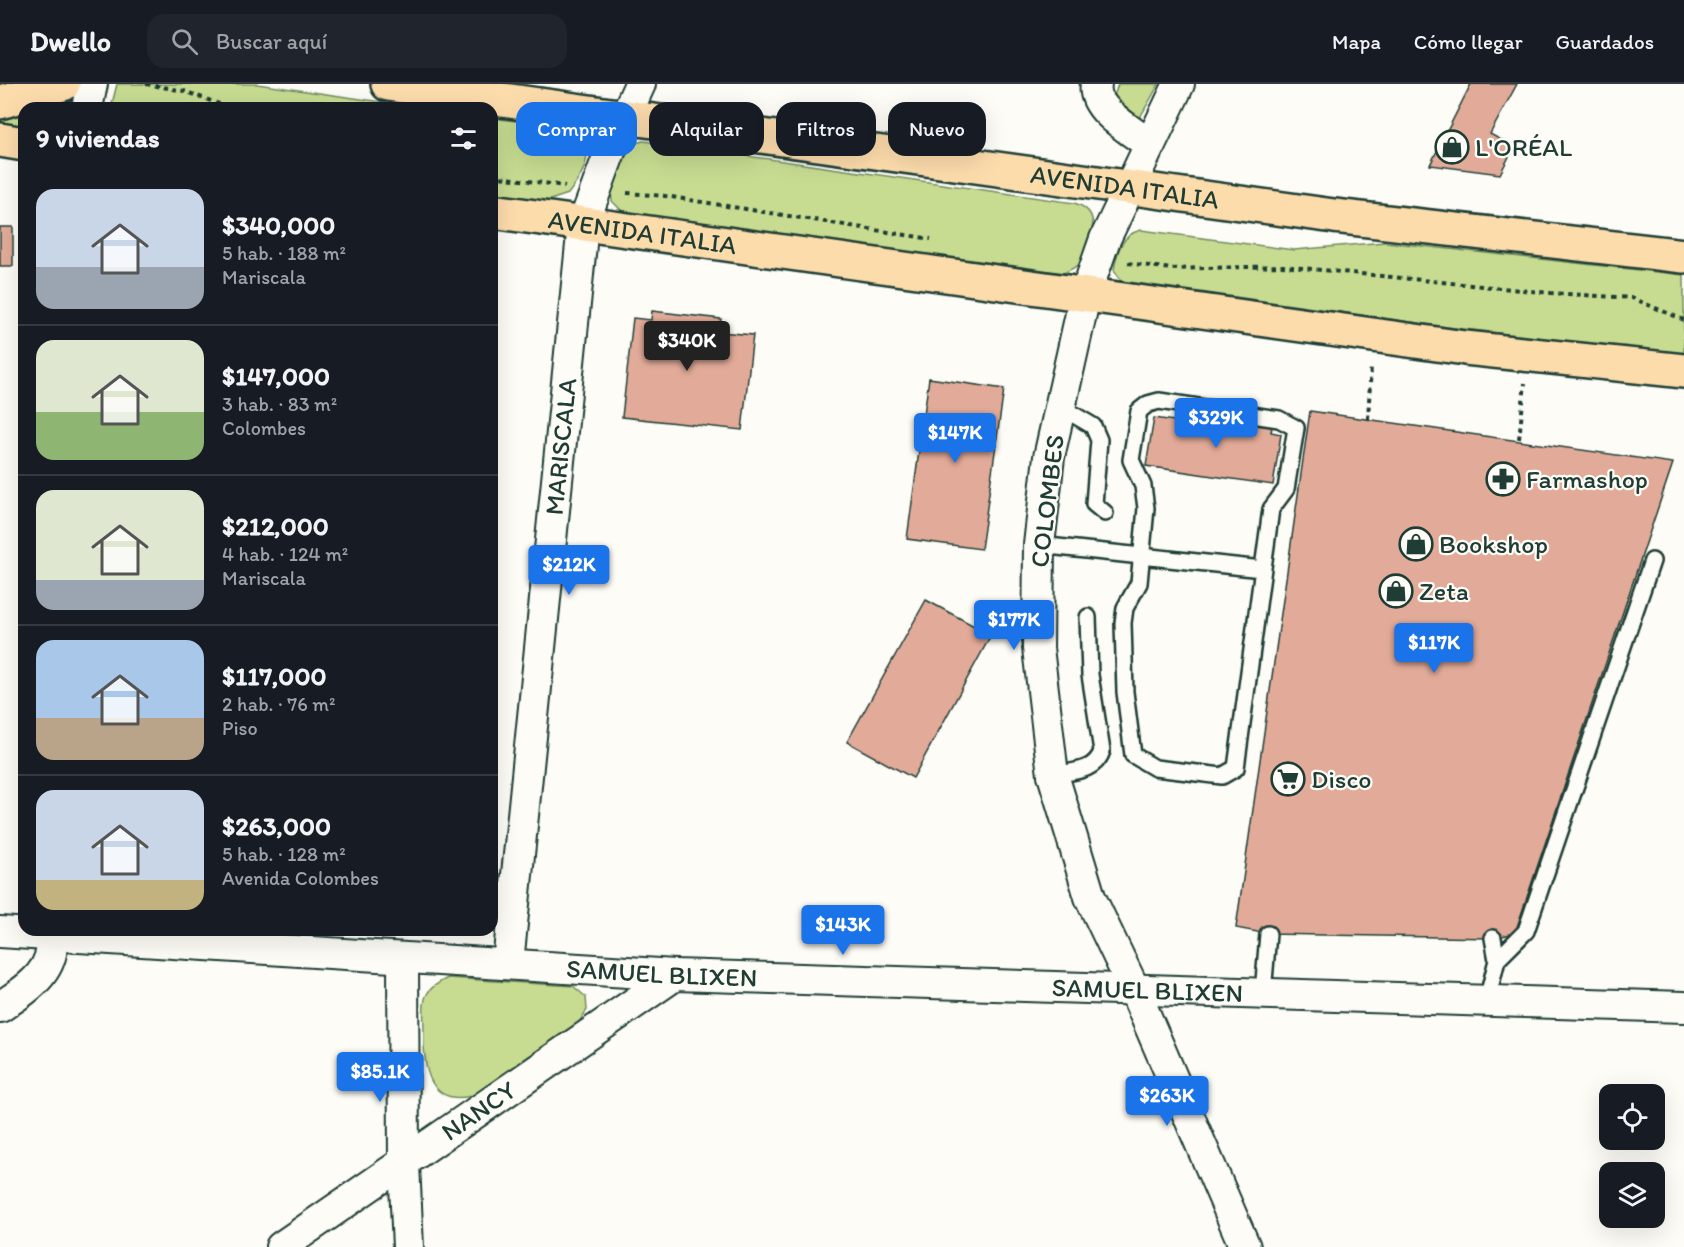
<!DOCTYPE html>
<html lang="es">
<meta charset="utf-8">
<style>
:root{--surface:#171b24;--page:#20242c;--text:#f1f3f6;--muted:#9ea1a6;--line:#363941;--accent:#1a73e8}
body{margin:0;font-family:Itim,sans-serif;background:var(--page);color:var(--text);height:100vh;display:flex;flex-direction:column;font-size:22px;white-space:nowrap}
*{box-sizing:border-box;margin:0}
p{font-size:20px;color:var(--muted)}
.icon{flex:none;width:33px;height:33px;fill:none;stroke:currentColor;stroke-width:2;stroke-linecap:round;stroke-linejoin:round}
.map{position:relative;flex:1;overflow:hidden}
.sheet{position:absolute;left:18px;top:18px;width:480px;height:834px;display:flex;flex-direction:column;background:var(--surface);border-radius:18px;box-shadow:0 6px 24px #0002}
.sheet>*{flex:none}
.banner{position:absolute;left:516px;top:18px;width:570px;height:54px;display:flex;gap:12px}
.fabs{position:absolute;left:1599px;top:1000px;display:grid;gap:12px}
.fabs a{display:grid;place-items:center;width:66px;height:66px;border-radius:12px;background:var(--surface);box-shadow:0 6px 24px #0002;font-size:30px}
.price{position:absolute;translate:-50% -51px;padding:0 14px;border-radius:6px;background:var(--accent);color:#fff;font-size:20px;line-height:39px;filter:drop-shadow(0 2px 3px #0008)}
.price::after{content:'';position:absolute;left:50%;top:36px;width:18px;height:14px;margin-left:-9px;background:inherit;clip-path:polygon(0 0,100% 0,50% 100%)}
.price.active{background:#222;color:#fff}
ul{padding:0;list-style:none}
li{display:flex;align-items:center;gap:18px;height:150px;padding:0 18px}
li+li{border-top:2px solid var(--line)}
li span{display:grid;place-items:center;flex:none;width:168px;height:120px;border-radius:18px;color:#555}
li>.icon{margin-inline-start:auto}
span .icon{width:72px;height:72px;fill:#fffc;stroke-width:1}
li b{font-size:26px}
h2{display:flex;justify-content:space-between;align-items:center;height:72px;padding:0 18px;font-size:26px}
.chip{padding:0 21px;border-radius:18px;background:var(--surface);box-shadow:0 6px 24px #0002;font-size:21px;line-height:54px}
.chip.active{background:var(--accent);color:#fff}
header{display:flex;align-items:center;gap:36px;box-sizing:border-box;height:84px;padding:0 30px;background:var(--surface);border-bottom:2px solid var(--line)}
header strong{font-size:28px}
nav{display:flex;gap:33px;margin-inline-start:auto;font-size:21px}
.search{width:420px;height:54px;background:var(--page);display:flex;align-items:center;gap:15px;box-sizing:border-box;padding:0 21px;border-radius:18px;color:var(--muted);font-size:22px}
.map>svg:first-child{display:block}
.green{fill:#c7dc91;stroke:#738c62;stroke-width:1.5}
.building{fill:#e2ab99;stroke:#1f3d34;stroke-width:1.5}
.lines{fill:none;stroke-linecap:round;stroke-linejoin:round}
.lane-casing{stroke:#1f3d34;stroke-width:20}
.street-casing{stroke:#1f3d34;stroke-width:34}
.primary-casing{stroke:#1f3d34;stroke-width:38}
.path{stroke:#1f3d34;stroke-width:4;stroke-dasharray:4.5 4.5;stroke-linecap:butt}
.lane{stroke:#fdfcf7;stroke-width:15}
.street{stroke:#fdfcf7;stroke-width:30}
.primary{stroke:#fddcac;stroke-width:33}
.labels{text-anchor:middle;dominant-baseline:central;stroke-width:4.5;stroke-linejoin:round;paint-order:stroke}
.poi-label{font-size:26px;fill:#1f3d34;stroke:#fdfcf7;text-anchor:start}
.street-label{font-size:26px;fill:#1f3d34;stroke:#fdfcf7}
</style>
<header>
<strong>Dwello</strong>
<div class="search"><svg class="icon" aria-label="search" viewBox="0 0 24 24"><circle cx="10" cy="10" r="6"/><path d="M15 15l6 6"/></svg>Buscar aquí</div>
<nav><a>Mapa</a><a>Cómo llegar</a><a>Guardados</a></nav>
</header>
<div class="map">
<svg width="1684" height="1163" viewBox="0 0 1684 1163">
<rect width="100%" height="100%" fill="#fdfcf7"/>
<filter id="ink" filterUnits="userSpaceOnUse"><feTurbulence type="fractalNoise" baseFrequency=".0167" numOctaves="2"/><feDisplacementMap in="SourceGraphic" scale="12" xChannelSelector="R" yChannelSelector="G"/><feConvolveMatrix kernelMatrix="1 2 1 2 8 2 1 2 1" color-interpolation-filters="sRGB"/></filter>
<g filter="url(#ink)">
<!-- green -->
<path class="green" d="M 0,0 L 68,0 L 63,24 L 24,24 L 24,42 L 0,39 Z
M 117,0 L 257,0 L 423,24 L 111,24 Z
M 1118,0 L 1159,0 L 1135,42 L 1112,19 Z
M 492,34 C 541,41 624,39 568,110 L 547,117 L 492,110 Z
M 643,57 L 1074,119 C 1107,129 1088,158 1079,181 L 1062,190 L 628,128 L 621,126 L 612,117 L 611,103 L 632,60 Z
M 1141,146 L 1294,166 L 1385,158 L 1684,191 L 1684,270 L 1455,244 L 1123,199 L 1114,186 C 1117,168 1121,151 1141,146 Z
M 448,894 L 573,902 L 586,913 L 587,926 L 579,938 L 475,1011 C 426,1025 423,979 424,945 C 424,934 422,921 426,912 C 430,903 439,898 448,894 Z"/>
<!-- building -->
<path class="building" d="M 1471,0 L 1517,0 L 1490,50 L 1514,63 L 1500,90 L 1430,81 Z
M 0,143 L 13,143 L 13,182 L 0,182 Z
M 652,227 L 721,235 L 720,248 L 753,251 L 742,346 L 622,333 L 633,234 L 651,236 Z
M 929,294 L 1004,305 L 981,465 L 907,455 Z
M 1310,327 L 1673,379 L 1515,849 L 1493,854 L 1268,850 L 1236,844 Z
M 1154,334 L 1209,342 L 1210,334 L 1272,343 L 1271,348 L 1281,350 L 1273,401 L 1146,382 Z
M 926,516 L 991,551 L 913,694 L 847,658 Z"/>
<g class="lines">
<!-- lane casing -->
<g class="lane-casing">
<path id="lane" d="M 1159,317 L 1279,335 L 1296,344 L 1286,405 L 1271,425 L 1236,684 L 1222,692 L 1155,684 L 1133,671 L 1125,608 L 1123,539 L 1125,524 L 1139,499 L 1146,424 L 1143,402 L 1131,376 L 1139,327 L 1148,320 Z
M 1059,322 L 1093,342 L 1099,356 L 1094,420 L 1105,429
M 1039,461 L 1262,485
M 1053,691 C 1073,687 1095,688 1102,667 L 1090,591 L 1088,533
M 1497,876 L 1526,847 L 1652,477
M 1263,909 L 1268,850
M 1487,916 L 1497,876 L 1493,854"/>
</g>
<!-- street casing -->
<g class="street-casing">
<g id="street">
<path d="M 1096,0 C 1091,25 1132,47 1149,60"/>
<path d="M 1179,0 L 1105,155 L 1085,212 L 1049,373 L 1039,461 L 1038,564 L 1053,691 L 1090,813 L 1134,905 L 1245,1163"/>
<path d="M 87,24 L 92,0"/>
<path id="s1" d="M 0,848 L 675,891 L 1684,923"/>
<path d="M 403,875 L 404,1080 L 408,1163"/>
<path id="s2" d="M 508,879 L 583,141 L 612,62 L 640,0"/>
<path d="M 0,923 C 30,903 57,887 52,846"/>
<path id="s3" d="M 281,1163 L 675,891"/>
</g>
</g>
<!-- primary casing -->
<g class="primary-casing">
<g id="primary">
<path id="s4" d="M 388,0 L 1334,132 L 1684,172"/>
<path d="M 0,18 L 63,0"/>
<path d="M 0,56 L 24,60"/>
<path id="s5" d="M 492,127 L 1465,264 L 1684,287"/>
</g>
</g>
<!-- path -->
<path class="path" d="M 146,0 L 184,7 L 230,24
M 492,92 L 565,102
M 627,109 L 665,112 L 931,155
M 1128,179 L 1171,185 L 1282,182 L 1551,209 L 1632,214 L 1684,236
M 1368,335 L 1371,282
M 1519,355 L 1525,299"/>
<!-- lane -->
<use href="#lane" class="lane"/>
<!-- street -->
<use href="#street" class="street"/>
<!-- primary -->
<use href="#primary" class="primary"/>
</g>
</g>
<!-- icons -->
<defs>
<g id="shop-ring" transform="scale(1.725)"><circle r="9.5" fill="#fdfcf7" stroke="#1f3d34" stroke-width="1.5"/><path d="M-5-2.5h2.3a2.7 3.5 0 0 1 5.4 0H5L5.5 6h-11ZM-1.5-2.5h3a1.5 2.3 0 0 0-3 0Z" fill="#1f3d34"/></g>
<g id="pharmacy-ring" transform="scale(1.725)"><circle r="9.5" fill="#fdfcf7" stroke="#1f3d34" stroke-width="1.5"/><path d="M-2-6h4v4h4v4h-4v4h-4v-4h-4v-4h4Z" fill="#1f3d34"/></g>
<g id="supermarket-ring" transform="scale(1.725)"><circle r="9.5" fill="#fdfcf7" stroke="#1f3d34" stroke-width="1.5"/><path d="M-6-5.5h2.5l.6 2H6L4.5 2H-2.5L-4.4-4H-6ZM-1.5 3.2a1.3 1.3 0 1 0 .1 0ZM3 3.2a1.3 1.3 0 1 0 .1 0Z" fill="#1f3d34"/></g>
</defs>
<g fill-rule="evenodd">
<use href="#shop-ring" x="1452" y="63"/>
<use href="#pharmacy-ring" x="1503" y="395"/>
<use href="#shop-ring" x="1416" y="460"/>
<use href="#shop-ring" x="1396" y="507"/>
<use href="#supermarket-ring" x="1288" y="695"/>
</g>
<g class="labels">
<!-- poi labels -->
<g class="poi-label">
<text x="1475" y="63">L'ORÉAL</text>
<text x="1526" y="395">Farmashop</text>
<text x="1439" y="460">Bookshop</text>
<text x="1419" y="507">Zeta</text>
<text x="1311" y="695">Disco</text>
</g>
<!-- street labels -->
<g class="street-label">
<text stroke="none"><textPath href="#s4" startOffset="744">AVENIDA ITALIA</textPath></text>
<text stroke="none"><textPath href="#s5" startOffset="152">AVENIDA ITALIA</textPath></text>
<text stroke="none"><textPath href="#s2" startOffset="519">MARISCALA</textPath></text>
<text transform="translate(1047 417) rotate(-83)">COLOMBES</text>
<text stroke="none"><textPath href="#s1" startOffset="663">SAMUEL BLIXEN</textPath></text>
<text stroke="none"><textPath href="#s1" startOffset="1149">SAMUEL BLIXEN</textPath></text>
<text stroke="none"><textPath href="#s3" startOffset="240">NANCY</textPath></text>
</g>
</g>
</svg>
<div class="fabs">
<a><svg class="icon" aria-label="locate" viewBox="0 0 24 24"><circle cx="12" cy="12" r="6"/><path d="M12 2v4M12 18v4M2 12h4M18 12h4"/></svg></a>
<a><svg class="icon" aria-label="layers" viewBox="0 0 24 24"><path d="M12 4l9 5-9 5-9-5zM3 14l9 5 9-5"/></svg></a>
</div>
<b class="price active" style="left:687px;top:288px">$340K</b>
<b class="price" style="left:1216px;top:365px">$329K</b>
<b class="price" style="left:955px;top:380px">$147K</b>
<b class="price" style="left:569px;top:512px">$212K</b>
<b class="price" style="left:1014px;top:567px">$177K</b>
<b class="price" style="left:1434px;top:590px">$117K</b>
<b class="price" style="left:843px;top:872px">$143K</b>
<b class="price" style="left:380px;top:1019px">$85.1K</b>
<b class="price" style="left:1167px;top:1043px">$263K</b>
<div class="banner">
<a class="chip active">Comprar</a>
<a class="chip">Alquilar</a>
<a class="chip">Filtros</a>
<a class="chip">Nuevo</a>
</div>
<section class="sheet">
<h2>9 viviendas<svg class="icon" aria-label="filters" viewBox="0 0 24 24"><path d="M4 7h16M4 17h16"/><circle cx="9" cy="7" r="2"/><circle cx="15" cy="17" r="2"/></svg></h2>
<ul>
<li><span style="background:linear-gradient(#c9d6e8 65%,#9aa5b1 0)"><svg class="icon" aria-label="home" viewBox="0 0 24 24"><path d="M3 11l9-7 9 7M6 9v11h12V9"/></svg></span><div><b>$340,000</b><p>5 hab. · 188 m²</p><p>Mariscala</p></div></li>
<li><span style="background:linear-gradient(#dfe7d0 60%,#8fb573 0)"><svg class="icon" aria-label="home" viewBox="0 0 24 24"><path d="M3 11l9-7 9 7M6 9v11h12V9"/></svg></span><div><b>$147,000</b><p>3 hab. · 83 m²</p><p>Colombes</p></div></li>
<li><span style="background:linear-gradient(#dfe7d0 75%,#9aa5b1 0)"><svg class="icon" aria-label="home" viewBox="0 0 24 24"><path d="M3 11l9-7 9 7M6 9v11h12V9"/></svg></span><div><b>$212,000</b><p>4 hab. · 124 m²</p><p>Mariscala</p></div></li>
<li><span style="background:linear-gradient(#a9c7e8 65%,#b9a48a 0)"><svg class="icon" aria-label="home" viewBox="0 0 24 24"><path d="M3 11l9-7 9 7M6 9v11h12V9"/></svg></span><div><b>$117,000</b><p>2 hab. · 76 m²</p><p>Piso</p></div></li>
<li><span style="background:linear-gradient(#c9d6e8 75%,#c2b280 0)"><svg class="icon" aria-label="home" viewBox="0 0 24 24"><path d="M3 11l9-7 9 7M6 9v11h12V9"/></svg></span><div><b>$263,000</b><p>5 hab. · 128 m²</p><p>Avenida Colombes</p></div></li>
</ul>
</section>
</div>
